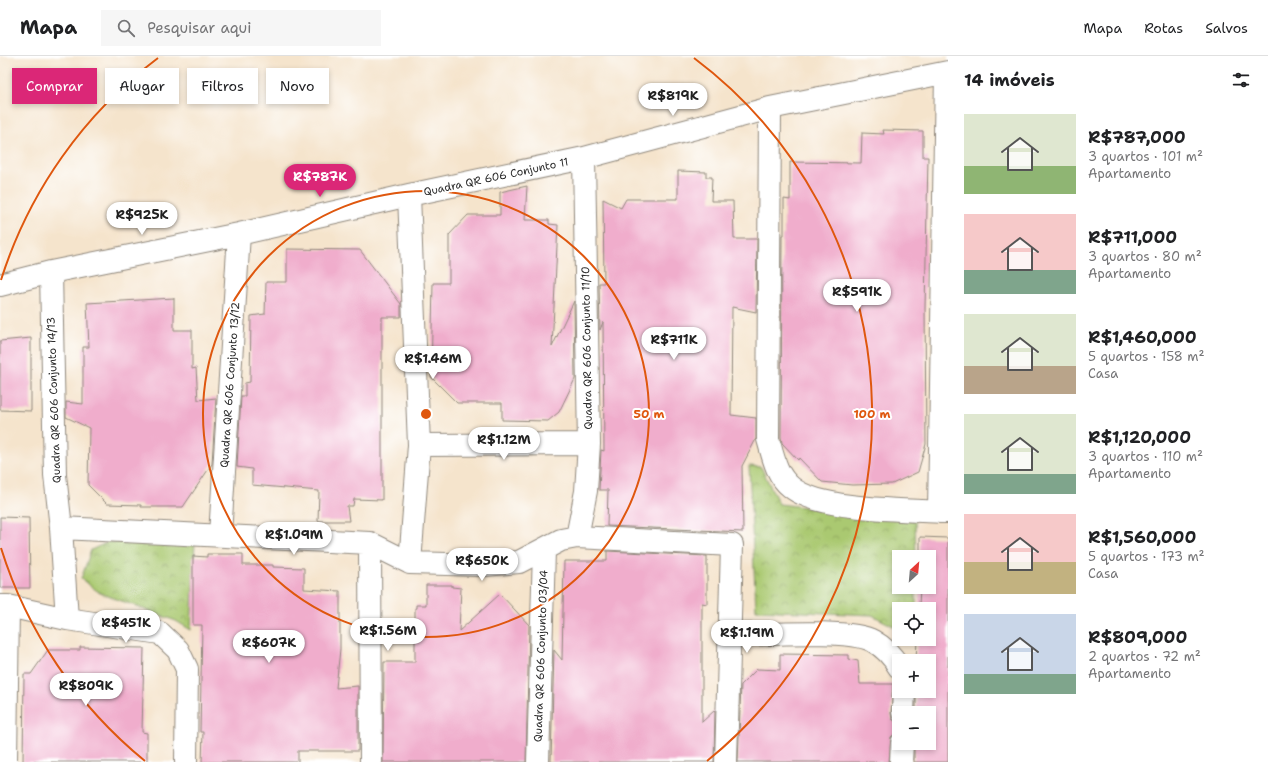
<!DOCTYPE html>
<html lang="pt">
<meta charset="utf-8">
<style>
:root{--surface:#fff;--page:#f6f6f6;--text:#202124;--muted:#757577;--line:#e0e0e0;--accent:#db2777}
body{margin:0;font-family:"Shantell Sans",sans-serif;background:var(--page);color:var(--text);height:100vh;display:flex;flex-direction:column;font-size:15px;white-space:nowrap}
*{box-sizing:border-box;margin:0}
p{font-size:13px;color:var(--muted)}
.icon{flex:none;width:22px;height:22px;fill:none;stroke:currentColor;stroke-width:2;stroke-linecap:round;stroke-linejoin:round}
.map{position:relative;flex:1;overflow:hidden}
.details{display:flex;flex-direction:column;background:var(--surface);width:320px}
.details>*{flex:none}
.top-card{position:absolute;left:12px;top:12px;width:380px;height:36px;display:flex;gap:8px}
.needle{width:26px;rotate:26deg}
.fabs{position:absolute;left:892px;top:494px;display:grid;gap:8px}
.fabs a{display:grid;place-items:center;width:44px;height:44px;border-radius:0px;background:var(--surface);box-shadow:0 2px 6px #0003;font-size:20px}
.price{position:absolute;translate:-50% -34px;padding:0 9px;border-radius:14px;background:#fff;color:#222;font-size:13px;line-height:26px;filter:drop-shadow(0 1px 2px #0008)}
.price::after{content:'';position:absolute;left:50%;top:24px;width:12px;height:9px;margin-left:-6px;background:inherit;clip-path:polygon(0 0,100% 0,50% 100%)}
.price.on{background:var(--accent);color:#fff}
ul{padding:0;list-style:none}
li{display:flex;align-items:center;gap:12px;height:100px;padding:0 16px}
li span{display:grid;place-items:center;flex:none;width:112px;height:80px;border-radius:0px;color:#555}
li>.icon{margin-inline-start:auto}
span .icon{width:48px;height:48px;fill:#fffc;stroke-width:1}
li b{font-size:17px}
h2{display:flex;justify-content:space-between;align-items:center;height:48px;padding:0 16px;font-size:17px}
.tag{padding:0 14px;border-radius:0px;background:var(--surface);box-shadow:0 2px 6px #0003;font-size:14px;line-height:36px}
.tag.on{background:var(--accent);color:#fff}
header{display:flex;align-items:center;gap:24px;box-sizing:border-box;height:56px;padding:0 20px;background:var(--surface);border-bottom:1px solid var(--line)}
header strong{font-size:19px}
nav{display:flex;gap:22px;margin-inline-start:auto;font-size:14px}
.search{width:280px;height:36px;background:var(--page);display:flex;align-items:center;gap:10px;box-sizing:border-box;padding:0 14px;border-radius:0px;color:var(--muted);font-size:15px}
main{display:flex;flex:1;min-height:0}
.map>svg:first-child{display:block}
.park{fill:url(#park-crowns);stroke:#6a7a4e}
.building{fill:#f0adcc}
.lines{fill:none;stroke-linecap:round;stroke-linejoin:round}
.minor-casing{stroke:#90887c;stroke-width:24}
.minor{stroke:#fff;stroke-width:22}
.ring{fill:none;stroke:#df570e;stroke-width:2}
.labels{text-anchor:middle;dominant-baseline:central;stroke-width:4;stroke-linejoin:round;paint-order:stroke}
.street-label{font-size:11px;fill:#2b2b2b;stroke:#fff}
.centre{fill:#df570e;stroke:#fff;stroke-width:2}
.ring-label{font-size:12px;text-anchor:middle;font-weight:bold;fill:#df570e;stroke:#fff;stroke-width:4;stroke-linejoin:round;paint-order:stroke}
</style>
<header>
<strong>Mapa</strong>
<div class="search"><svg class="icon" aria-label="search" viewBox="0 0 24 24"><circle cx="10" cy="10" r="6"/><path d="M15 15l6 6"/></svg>Pesquisar aqui</div>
<nav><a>Mapa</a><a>Rotas</a><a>Salvos</a></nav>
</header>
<main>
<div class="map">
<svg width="948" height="706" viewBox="0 0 948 706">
<defs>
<pattern id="park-crowns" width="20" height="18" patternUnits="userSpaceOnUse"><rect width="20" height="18" fill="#aac971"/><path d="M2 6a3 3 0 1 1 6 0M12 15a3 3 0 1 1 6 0" fill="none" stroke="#8ba35d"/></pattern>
</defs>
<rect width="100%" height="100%" fill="#fff"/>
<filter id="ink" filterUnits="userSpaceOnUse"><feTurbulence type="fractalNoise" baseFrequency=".025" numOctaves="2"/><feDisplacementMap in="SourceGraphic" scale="8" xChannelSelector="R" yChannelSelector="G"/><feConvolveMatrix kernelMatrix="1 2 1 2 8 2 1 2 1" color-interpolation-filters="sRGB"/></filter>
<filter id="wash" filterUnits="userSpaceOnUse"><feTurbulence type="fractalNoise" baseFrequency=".012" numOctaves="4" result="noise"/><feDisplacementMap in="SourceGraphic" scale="16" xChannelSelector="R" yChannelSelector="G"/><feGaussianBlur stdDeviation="0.9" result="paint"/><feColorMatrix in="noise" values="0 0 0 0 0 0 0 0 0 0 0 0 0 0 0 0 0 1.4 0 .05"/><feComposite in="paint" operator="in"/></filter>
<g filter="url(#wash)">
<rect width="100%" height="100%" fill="#f5e4cc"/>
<!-- park -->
<path class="park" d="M 749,410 L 761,411 L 779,448 L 915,464 L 916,501 L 899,501 L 899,531 L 916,531 L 916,553 L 899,553 L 899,573 L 872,559 L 756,554 Z
M 195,485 L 191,574 L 176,565 L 100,537 L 81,523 L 91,494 L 108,486 Z"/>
<g id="blocks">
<!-- building -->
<path class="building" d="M 883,74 L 923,75 L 923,101 L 928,101 L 925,252 L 926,388 L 918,416 L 892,428 L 852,429 L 822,426 L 799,402 L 798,404 L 782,387 L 781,381 L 782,183 L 782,179 L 784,179 L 784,143 L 790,144 L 790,106 L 861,107 L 862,77 L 884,78 Z
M 678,115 L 706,116 L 706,121 L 712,121 L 711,145 L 733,145 L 734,183 L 757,183 L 756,256 L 732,251 L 731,359 L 756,362 L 756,383 L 742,410 L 743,476 L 607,470 L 608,434 L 599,434 L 601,394 L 604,395 L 603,266 L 600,274 L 599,227 L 604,227 L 603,143 L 621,152 L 626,143 L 678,143 Z
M 527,130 L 525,164 L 549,164 L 549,168 L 558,169 L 552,291 L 574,245 L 575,323 L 559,356 L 548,365 L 502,364 L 502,347 L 457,347 L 431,321 L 433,227 L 449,227 L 449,179 L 468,159 L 500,159 L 500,136 Z
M 287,193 L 360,194 L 401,248 L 401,261 L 382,261 L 382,444 L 354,443 L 353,450 L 347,450 L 349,465 L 318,465 L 319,435 L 252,429 L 252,413 L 237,411 L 241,340 L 245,340 L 245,327 L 250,326 L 251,260 L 265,258 L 266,226 L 287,226 Z
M 174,242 L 174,274 L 192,274 L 192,313 L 196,312 L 198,344 L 216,342 L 212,408 L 183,451 L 141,451 L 141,449 L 107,448 L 88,429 L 89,372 L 66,361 L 66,346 L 83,348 L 83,291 L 89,291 L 87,247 Z
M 31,282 L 31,355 L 0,354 L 0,285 Z
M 0,461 L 29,462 L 30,532 L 0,532 Z
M 920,481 L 948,482 L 948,706 L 914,706 L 914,687 L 929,687 L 929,657 L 916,657 L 916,635 L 929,635 L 929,605 L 916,605 L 917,583 L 929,583 L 929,553 L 916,553 L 916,550 L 919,550 L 920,531 L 929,531 L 929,501 L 920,501 Z
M 607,495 L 707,500 L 707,548 L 702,547 L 702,666 L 715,654 L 714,706 L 551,706 L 554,594 L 562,604 L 564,505 L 607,505 Z
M 207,498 L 243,498 L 243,509 L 273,509 L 273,511 L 304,512 L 304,533 L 340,535 L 340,593 L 336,632 L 358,630 L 358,695 L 298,695 L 298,706 L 202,706 L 203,676 L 200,676 L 202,569 L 193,569 L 193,500 L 207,501 Z
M 426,529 L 452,529 L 452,531 L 461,532 L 459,575 L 500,538 L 529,569 L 526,706 L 383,706 L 384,606 L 415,606 L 415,552 L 416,552 L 416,549 L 426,549 Z
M 80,591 L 144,592 L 142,676 L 147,677 L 147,706 L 23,706 L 24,618 L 31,618 L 48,594 L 80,594 Z
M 780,598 L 849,599 L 849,603 L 858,605 L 860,628 L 893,628 L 891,657 L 892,663 L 899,668 L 899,675 L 891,681 L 889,706 L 738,706 L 741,629 L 757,613 L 780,614 Z"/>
</g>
</g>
<g filter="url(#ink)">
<use href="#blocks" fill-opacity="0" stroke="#90887c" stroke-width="1"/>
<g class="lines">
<!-- minor casing -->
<g class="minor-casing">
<path id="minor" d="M 770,52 L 768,383 C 773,400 776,419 791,431 C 819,455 910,454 948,456
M 409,139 L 419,389 L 410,507
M 0,229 L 51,216 L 239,178 L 409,139 L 584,102 L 770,52 L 948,16
M 419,389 L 589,388
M 939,456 L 946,17
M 61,472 L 370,487 L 410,507 L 484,509 L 519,506 L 561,484 L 577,481 L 732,489 L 726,706
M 220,479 L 239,178
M 577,481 L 586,435 L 589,388 L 584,102
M 370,487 L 371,706
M 0,550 L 8,550 L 67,563 L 61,472 L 55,419 L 51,216
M 67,563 L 160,577 L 178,594 L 187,613 L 186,706
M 730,579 C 761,579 850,572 873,585 C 884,591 893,601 899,611
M 903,657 L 904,635
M 6,706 L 8,550
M 538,706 L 544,494
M 901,706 L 902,687"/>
</g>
<!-- minor -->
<use href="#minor" class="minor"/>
</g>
</g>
<!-- distance rings -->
<g class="ring">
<circle cx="426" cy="358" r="223"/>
<path d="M145 705A446 446 0 0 1 1 492M1 224A446 446 0 0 1 158 2M694 2A446 446 0 0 1 707 705"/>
</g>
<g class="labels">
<!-- street labels -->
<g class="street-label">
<text transform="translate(496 121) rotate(-12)">Quadra QR 606 Conjunto 11</text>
<text transform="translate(587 292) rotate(-91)">Quadra QR 606 Conjunto 11/10</text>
<text transform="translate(230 329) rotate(-86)">Quadra QR 606 Conjunto 13/12</text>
<text transform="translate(54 344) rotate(-92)">Quadra QR 606 Conjunto 14/13</text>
<text transform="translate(541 600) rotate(-88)">Quadra QR 606 Conjunto 03/04</text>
</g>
</g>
<circle cx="426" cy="358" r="6" class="centre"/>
<g class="ring-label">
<text x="649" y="362">50 m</text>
<text x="872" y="362">100 m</text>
</g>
</svg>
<div class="fabs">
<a><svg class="needle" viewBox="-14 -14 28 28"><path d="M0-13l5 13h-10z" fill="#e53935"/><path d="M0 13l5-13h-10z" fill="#757577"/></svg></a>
<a><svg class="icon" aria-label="locate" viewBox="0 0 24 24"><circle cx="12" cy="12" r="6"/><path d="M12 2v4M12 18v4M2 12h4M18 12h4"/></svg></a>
<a>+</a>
<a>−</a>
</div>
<b class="price" style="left:673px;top:61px">R$819K</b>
<b class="price on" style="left:320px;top:142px">R$787K</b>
<b class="price" style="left:142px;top:180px">R$925K</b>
<b class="price" style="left:857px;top:257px">R$591K</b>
<b class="price" style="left:674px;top:305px">R$711K</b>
<b class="price" style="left:433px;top:324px">R$1.46M</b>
<b class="price" style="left:504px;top:405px">R$1.12M</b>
<b class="price" style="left:294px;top:500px">R$1.09M</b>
<b class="price" style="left:482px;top:526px">R$650K</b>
<b class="price" style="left:126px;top:588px">R$451K</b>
<b class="price" style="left:388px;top:596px">R$1.56M</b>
<b class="price" style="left:747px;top:598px">R$1.19M</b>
<b class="price" style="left:269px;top:608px">R$607K</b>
<b class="price" style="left:86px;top:651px">R$809K</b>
<div class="top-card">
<a class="tag on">Comprar</a>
<a class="tag">Alugar</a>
<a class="tag">Filtros</a>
<a class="tag">Novo</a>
</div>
</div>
<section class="details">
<h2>14 imóveis<svg class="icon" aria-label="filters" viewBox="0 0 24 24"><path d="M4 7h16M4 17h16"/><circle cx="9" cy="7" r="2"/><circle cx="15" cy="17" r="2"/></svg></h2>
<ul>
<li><span style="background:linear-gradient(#dfe7d0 65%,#8fb573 0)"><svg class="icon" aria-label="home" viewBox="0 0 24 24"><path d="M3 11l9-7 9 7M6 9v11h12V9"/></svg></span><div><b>R$787,000</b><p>3 quartos · 101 m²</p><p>Apartamento</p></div></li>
<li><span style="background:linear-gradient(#f6c9c9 70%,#7fa58c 0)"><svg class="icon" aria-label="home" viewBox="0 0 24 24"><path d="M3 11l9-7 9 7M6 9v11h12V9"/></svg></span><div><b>R$711,000</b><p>3 quartos · 80 m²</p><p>Apartamento</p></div></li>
<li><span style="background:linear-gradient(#dfe7d0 65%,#b9a48a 0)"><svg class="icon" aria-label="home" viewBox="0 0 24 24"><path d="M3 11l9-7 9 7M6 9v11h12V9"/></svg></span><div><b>R$1,460,000</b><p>5 quartos · 158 m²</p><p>Casa</p></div></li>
<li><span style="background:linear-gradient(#dfe7d0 75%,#7fa58c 0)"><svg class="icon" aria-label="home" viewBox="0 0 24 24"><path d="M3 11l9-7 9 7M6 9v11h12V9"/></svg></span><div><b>R$1,120,000</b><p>3 quartos · 110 m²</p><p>Apartamento</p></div></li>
<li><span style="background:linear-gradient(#f6c9c9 60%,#c2b280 0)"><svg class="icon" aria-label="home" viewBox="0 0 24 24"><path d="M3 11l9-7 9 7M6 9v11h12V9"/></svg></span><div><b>R$1,560,000</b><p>5 quartos · 173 m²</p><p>Casa</p></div></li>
<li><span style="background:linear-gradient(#c9d6e8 75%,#7fa58c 0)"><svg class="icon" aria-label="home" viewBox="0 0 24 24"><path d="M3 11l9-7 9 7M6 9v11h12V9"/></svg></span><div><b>R$809,000</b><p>2 quartos · 72 m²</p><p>Apartamento</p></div></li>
</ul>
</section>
</main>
